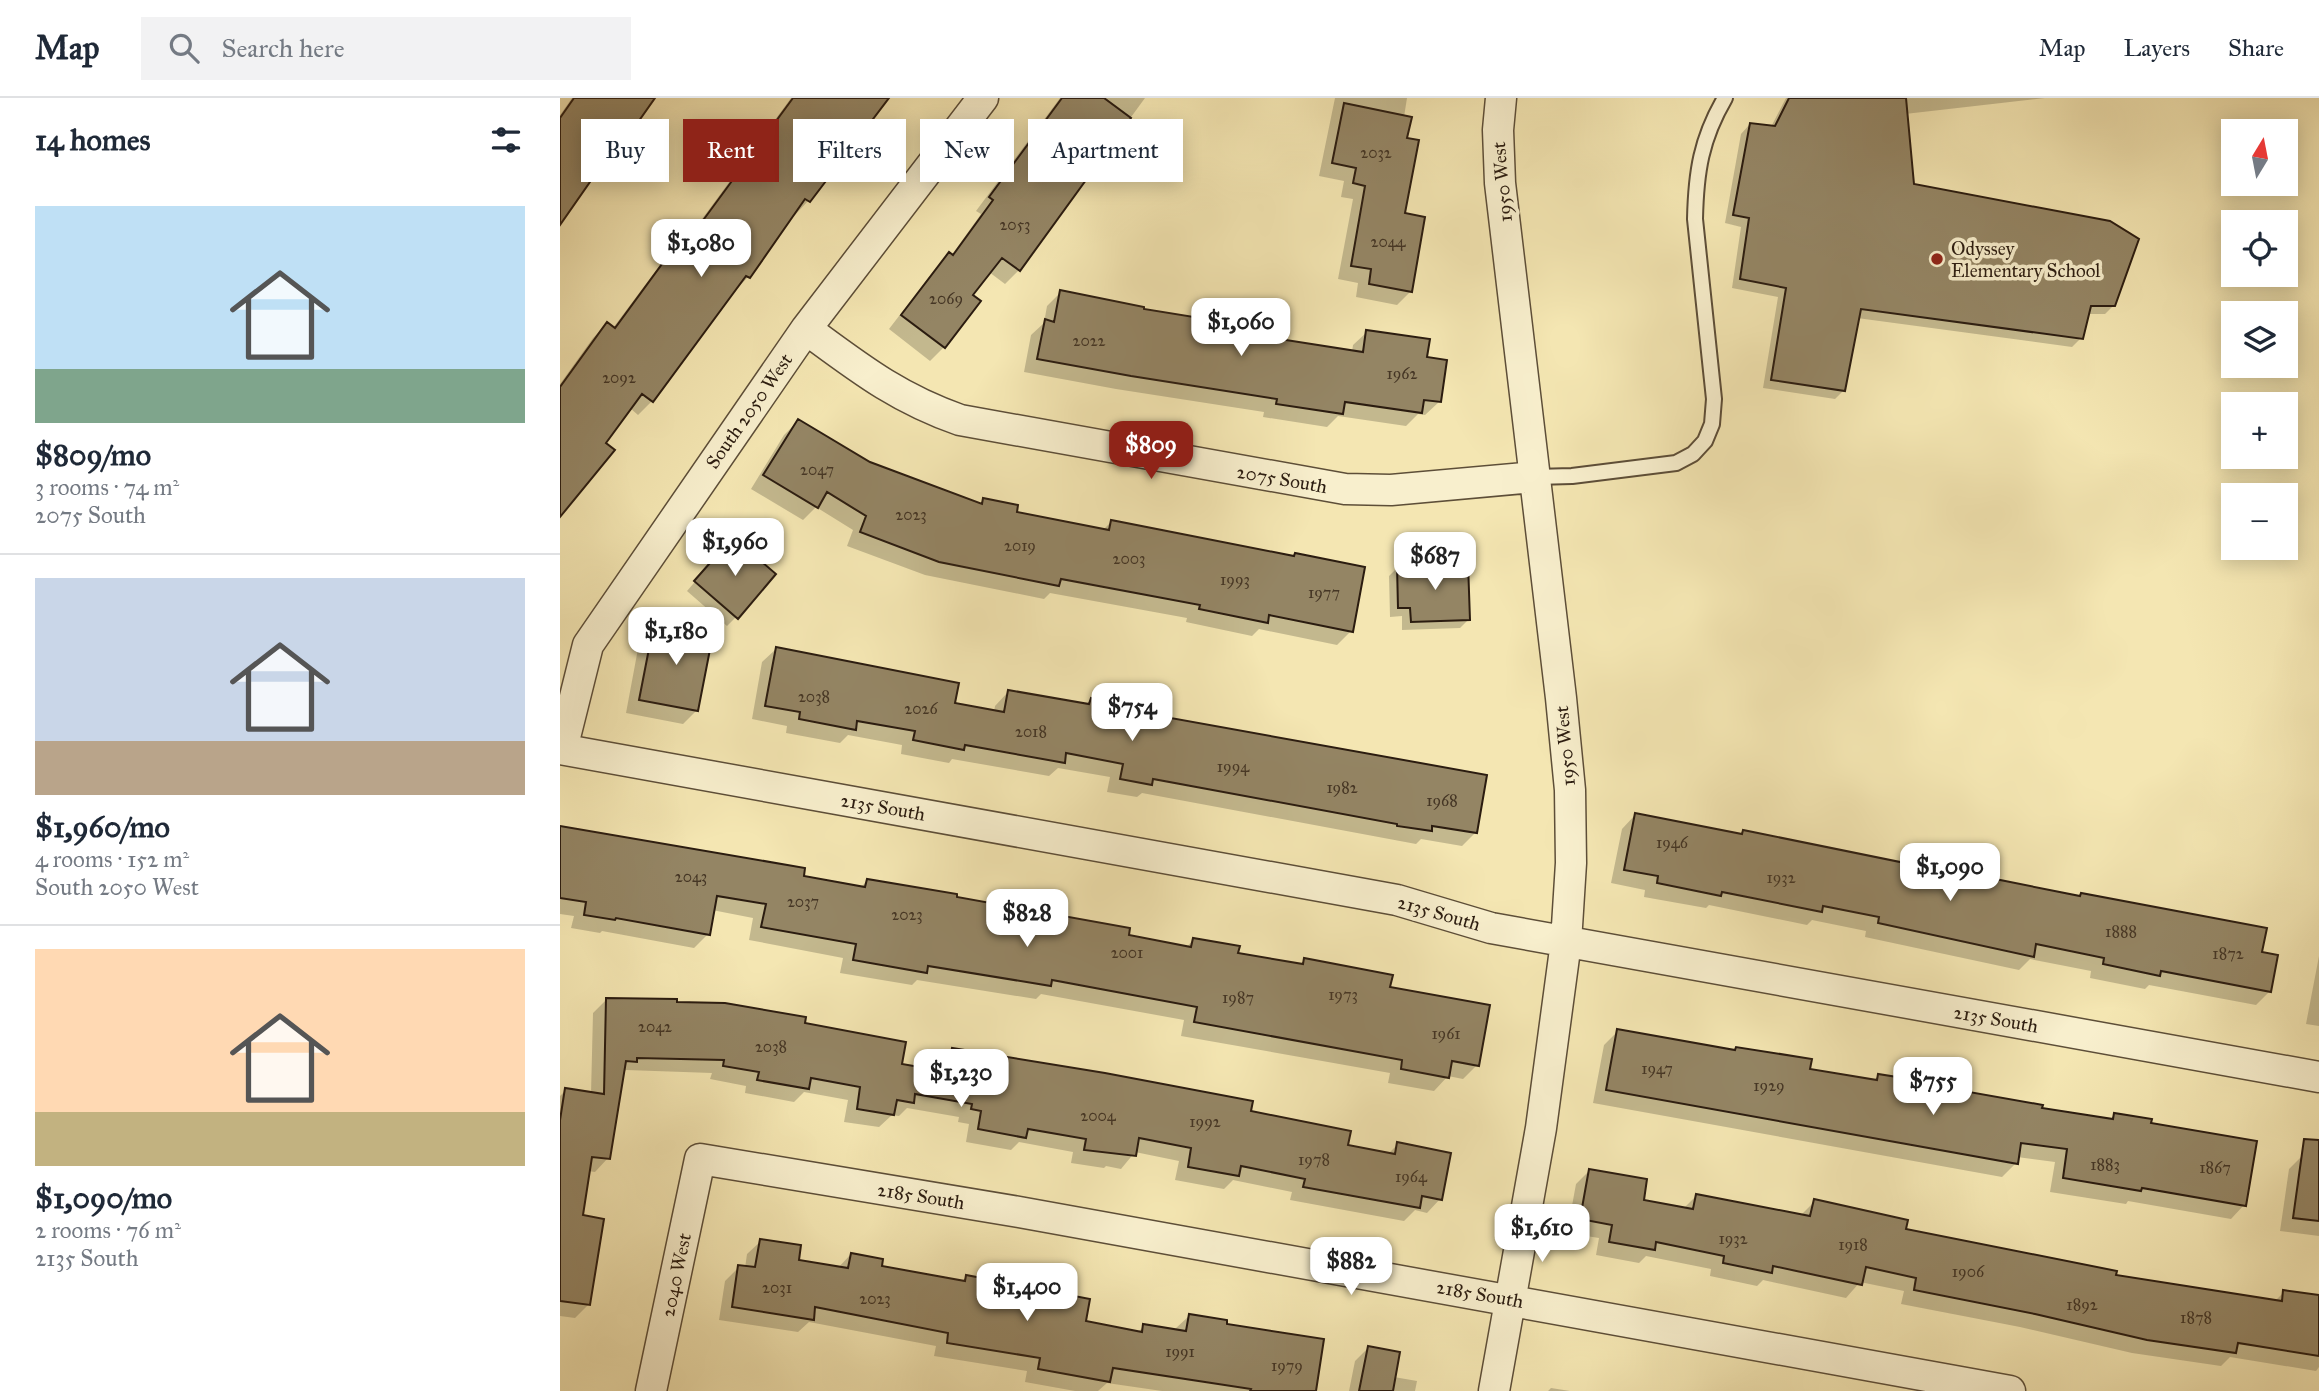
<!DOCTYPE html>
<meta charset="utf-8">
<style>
:root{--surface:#fff;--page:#f2f2f3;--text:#1f2937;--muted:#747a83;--line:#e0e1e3;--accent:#8f2418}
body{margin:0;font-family:"IM FELL Great Primer",serif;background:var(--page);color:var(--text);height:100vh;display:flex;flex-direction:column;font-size:26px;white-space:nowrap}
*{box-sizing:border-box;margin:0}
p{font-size:23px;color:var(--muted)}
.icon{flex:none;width:38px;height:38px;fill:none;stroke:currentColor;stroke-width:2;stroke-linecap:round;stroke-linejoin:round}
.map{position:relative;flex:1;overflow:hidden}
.panel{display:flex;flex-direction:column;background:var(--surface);width:560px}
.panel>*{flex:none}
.hud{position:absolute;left:21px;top:21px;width:665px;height:63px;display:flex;gap:14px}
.needle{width:46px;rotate:10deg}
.buttons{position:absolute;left:1661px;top:21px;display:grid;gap:14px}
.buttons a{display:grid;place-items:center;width:77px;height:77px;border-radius:0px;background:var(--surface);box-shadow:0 4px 18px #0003;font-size:35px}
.price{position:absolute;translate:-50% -60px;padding:0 16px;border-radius:14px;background:#fff;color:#222;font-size:23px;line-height:46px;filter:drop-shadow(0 2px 4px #0008)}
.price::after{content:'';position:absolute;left:50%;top:42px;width:21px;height:16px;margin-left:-10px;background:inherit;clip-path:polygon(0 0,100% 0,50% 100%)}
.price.selected{background:var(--accent);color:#fff}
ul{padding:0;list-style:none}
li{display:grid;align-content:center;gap:14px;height:371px;padding:0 35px}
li+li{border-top:2px solid var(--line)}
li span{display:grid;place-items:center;height:217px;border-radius:0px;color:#555}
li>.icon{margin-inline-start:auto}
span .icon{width:126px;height:126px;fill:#fffc;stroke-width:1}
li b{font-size:30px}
h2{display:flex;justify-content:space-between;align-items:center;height:84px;padding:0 35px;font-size:30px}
.tag{padding:0 24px;border-radius:0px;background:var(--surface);box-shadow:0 4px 18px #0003;font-size:24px;line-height:63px}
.tag.selected{background:var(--accent);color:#fff}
header{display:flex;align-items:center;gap:42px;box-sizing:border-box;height:98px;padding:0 35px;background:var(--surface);border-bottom:2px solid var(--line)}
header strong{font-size:33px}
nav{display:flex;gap:38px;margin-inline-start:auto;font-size:24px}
.search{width:490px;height:63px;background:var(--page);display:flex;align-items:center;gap:18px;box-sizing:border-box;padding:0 24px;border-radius:0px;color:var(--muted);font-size:26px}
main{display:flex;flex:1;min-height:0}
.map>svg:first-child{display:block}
.shadow{fill:#0003}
.building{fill:#948564;stroke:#2b1c10;stroke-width:2}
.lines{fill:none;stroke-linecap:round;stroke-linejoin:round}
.lane-casing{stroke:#5d4e38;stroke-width:18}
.street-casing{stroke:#5d4e38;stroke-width:33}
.lane{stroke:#f8efcd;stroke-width:14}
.street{stroke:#f8efcd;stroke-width:30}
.poi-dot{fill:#8f2418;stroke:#f8efcd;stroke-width:2.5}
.labels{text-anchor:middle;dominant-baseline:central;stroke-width:7;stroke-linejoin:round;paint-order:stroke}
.number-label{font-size:16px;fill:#453625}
.street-label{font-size:19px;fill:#2b1c10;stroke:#f8efcd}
.poi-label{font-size:19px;fill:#2b1c10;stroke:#f8efcd;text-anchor:start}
</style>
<header>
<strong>Map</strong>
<div class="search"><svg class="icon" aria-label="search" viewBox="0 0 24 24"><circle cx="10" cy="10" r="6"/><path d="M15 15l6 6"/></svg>Search here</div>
<nav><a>Map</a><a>Layers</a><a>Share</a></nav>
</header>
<main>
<section class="panel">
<h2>14 homes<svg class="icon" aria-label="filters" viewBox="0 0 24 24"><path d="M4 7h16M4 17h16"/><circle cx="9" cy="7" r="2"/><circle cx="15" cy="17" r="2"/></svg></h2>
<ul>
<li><span style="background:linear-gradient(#bfe0f5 75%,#7fa58c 0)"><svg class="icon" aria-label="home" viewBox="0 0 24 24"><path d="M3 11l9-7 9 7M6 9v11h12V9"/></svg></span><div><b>$809/mo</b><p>3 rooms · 74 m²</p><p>2075 South</p></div></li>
<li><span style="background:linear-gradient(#c9d6e8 75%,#b9a48a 0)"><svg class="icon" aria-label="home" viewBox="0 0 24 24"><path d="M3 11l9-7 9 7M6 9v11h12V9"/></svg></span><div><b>$1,960/mo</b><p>4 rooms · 152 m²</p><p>South 2050 West</p></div></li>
<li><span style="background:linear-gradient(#ffd9b3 75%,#c2b280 0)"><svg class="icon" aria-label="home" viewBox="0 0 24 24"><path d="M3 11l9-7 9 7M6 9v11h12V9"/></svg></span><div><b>$1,090/mo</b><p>2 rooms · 76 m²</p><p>2135 South</p></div></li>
</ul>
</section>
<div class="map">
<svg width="1759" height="1293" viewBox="0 0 1759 1293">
<rect width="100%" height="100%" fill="#f4e6b2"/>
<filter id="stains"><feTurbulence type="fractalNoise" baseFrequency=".00286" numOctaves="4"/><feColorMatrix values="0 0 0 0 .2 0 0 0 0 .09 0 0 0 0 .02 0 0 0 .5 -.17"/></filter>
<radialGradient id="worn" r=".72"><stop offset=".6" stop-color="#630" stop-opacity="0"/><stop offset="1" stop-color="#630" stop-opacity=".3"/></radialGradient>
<!-- shadow -->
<path class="shadow" d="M 12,0 L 93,0 L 0,123 L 0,17 Z
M 231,0 L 328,0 L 248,103 L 235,117 L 233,116 L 188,179 L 175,193 L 92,303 L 78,317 L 70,310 L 44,346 L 0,416 L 0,286 L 33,240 L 47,226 L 53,230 L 100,167 L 113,153 L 117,155 Z
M 500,0 L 585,0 L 459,172 L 445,186 L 429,174 L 410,197 L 419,203 L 384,249 L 370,263 L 329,231 L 376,170 L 389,156 L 391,158 L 421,116 L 416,113 Z
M 775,0 L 847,0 L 844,19 L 845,41 L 843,117 L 851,193 L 837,207 L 796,199 L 798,185 L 778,181 L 793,101 L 781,99 L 784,83 L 759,78 Z
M 1226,0 L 1485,0 L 1345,16 L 1352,88 L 1554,207 L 1545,216 L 1527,216 L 1521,240 L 1512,249 L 1297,220 L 1284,292 L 1275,301 L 1203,290 L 1218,199 L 1172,190 L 1181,129 L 1165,125 L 1181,36 L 1190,26 L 1211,29 Z
M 501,194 L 667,234 L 792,254 L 793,247 L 807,234 L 865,261 L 879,304 L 865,317 L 858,316 L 846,328 L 778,318 L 767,329 L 703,319 L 704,314 L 556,291 L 464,274 L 471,237 L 484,225 L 487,208 Z
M 238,323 L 309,366 L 419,406 L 423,402 L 455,415 L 543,432 L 551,424 L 791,533 L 777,547 L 699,531 L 692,538 L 626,524 L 627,520 L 490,495 L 484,501 L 365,477 L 287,448 L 293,432 L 256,409 L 243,422 L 191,391 L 224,337 Z
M 164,450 L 176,519 L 167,528 L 127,493 Z
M 838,469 L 909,521 L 900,530 L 842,532 L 842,518 L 830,519 L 829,478 Z
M 94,526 L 137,612 L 123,626 L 66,615 L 80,540 Z
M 216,551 L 393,607 L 434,614 L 435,608 L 448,594 L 526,607 L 531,601 L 603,621 L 916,734 L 902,748 L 861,741 L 856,746 L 582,695 L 577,699 L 547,694 L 550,679 L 498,670 L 489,678 L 392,661 L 389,665 L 341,656 L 342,647 L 288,637 L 280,645 L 226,635 L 227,628 L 192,621 L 202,564 Z
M 1075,717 L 1180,738 L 1183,734 L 1519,799 L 1521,797 L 1700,855 L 1710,893 L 1696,907 L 1589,887 L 1585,891 L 1530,880 L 1531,873 L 1470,861 L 1459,872 L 1305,839 L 1306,833 L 1252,822 L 1247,827 L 1149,807 L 1146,810 L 1084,799 L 1085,792 L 1051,785 L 1062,731 Z
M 0,731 L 300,790 L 307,783 L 626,850 L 633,842 L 676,857 L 739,867 L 745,862 L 828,891 L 917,967 L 903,981 L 888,978 L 874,993 L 828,985 L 830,975 L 621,938 L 624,922 L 481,896 L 476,901 L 357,882 L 352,887 L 280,875 L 283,860 L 189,842 L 193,820 L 152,812 L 148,836 L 134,850 L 42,833 L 40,835 L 11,830 L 14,818 L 0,816 Z
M 1759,858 L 1759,928 L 1746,926 Z
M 47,901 L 115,906 L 242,927 L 340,967 L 378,974 L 380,966 L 393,952 L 689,1014 L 786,1048 L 827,1057 L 838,1046 L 880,1101 L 867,1115 L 855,1112 L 844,1123 L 730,1102 L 732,1094 L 673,1082 L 664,1091 L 615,1082 L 619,1063 L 575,1054 L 561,1071 L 546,1068 L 544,1070 L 511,1065 L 513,1054 L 459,1044 L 451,1052 L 406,1044 L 409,1026 L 398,1024 L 399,1019 L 347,1010 L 339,1018 L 332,1017 L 319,1029 L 284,1024 L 288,1002 L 244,994 L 234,1004 L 185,995 L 186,988 L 150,981 L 152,975 L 66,972 L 62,976 L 48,1060 L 35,1074 L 28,1073 L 21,1119 L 29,1206 L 15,1220 L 0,1218 L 0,998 L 6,992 L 31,996 L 33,915 Z
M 1058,933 L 1248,972 L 1313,983 L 1318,978 L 1480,1012 L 1549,1023 L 1554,1017 L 1589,1027 L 1684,1107 L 1671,1121 L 1568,1103 L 1566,1106 L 1490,1094 L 1495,1064 L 1457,1059 L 1456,1065 L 1442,1079 L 1033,1005 L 1044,947 Z
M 1743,1057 L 1759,1059 L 1759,1138 L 1720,1133 L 1729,1071 Z
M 1029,1073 L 1082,1103 L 1123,1111 L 1136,1098 L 1240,1118 L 1255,1103 L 1344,1132 L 1554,1179 L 1714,1204 L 1724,1194 L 1759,1199 L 1759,1269 L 1756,1273 L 1670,1259 L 1661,1268 L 1572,1255 L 1460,1229 L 1341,1206 L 1344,1193 L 1300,1184 L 1286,1200 L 1203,1182 L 1197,1188 L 1150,1178 L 1151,1171 L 1086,1158 L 1079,1165 L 1036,1157 L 1039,1140 L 1007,1135 L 1016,1086 Z
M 201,1143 L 237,1164 L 278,1170 L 291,1156 L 319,1169 L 401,1184 L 406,1179 L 524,1224 L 577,1235 L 584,1228 L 615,1231 L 629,1218 L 665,1227 L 754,1293 L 602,1293 L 547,1285 L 538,1293 L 515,1293 L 465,1284 L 467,1273 L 374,1258 L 376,1248 L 249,1224 L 238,1234 L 159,1222 L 165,1183 L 179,1169 L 185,1170 L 187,1156 Z
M 808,1250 L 834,1279 L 857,1283 L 855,1293 L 789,1293 L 795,1263 Z
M 991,1290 L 1010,1293 L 988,1293 Z"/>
<!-- building -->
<path class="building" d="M 14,0 L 95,0 L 64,44 L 60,41 L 0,127 L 0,20 Z
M 233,0 L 329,0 L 250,104 L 245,101 L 190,180 L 186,178 L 93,304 L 82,296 L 46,345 L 55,352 L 0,419 L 0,289 L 47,224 L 55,230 L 113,151 L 119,155 Z
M 502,0 L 544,0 L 571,20 L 460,173 L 442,160 L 413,197 L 421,203 L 385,250 L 341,217 L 389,154 L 393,157 L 433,102 L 429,99 Z
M 1229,0 L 1346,0 L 1354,86 L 1550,123 L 1579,141 L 1555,208 L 1531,208 L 1523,241 L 1301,211 L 1285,293 L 1211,282 L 1226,190 L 1180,181 L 1189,120 L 1173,117 L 1190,25 L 1215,28 Z
M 784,5 L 852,19 L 847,40 L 859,42 L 845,115 L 865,119 L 852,194 L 809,186 L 811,171 L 791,168 L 805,88 L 793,85 L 796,70 L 772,65 Z
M 500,192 L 584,209 L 584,211 L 671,225 L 669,233 L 803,254 L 806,232 L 870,241 L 867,259 L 887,262 L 881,304 L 864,302 L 862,315 L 785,304 L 783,316 L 716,306 L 717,301 L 571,278 L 477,261 L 485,221 L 494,224 Z
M 238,321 L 310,364 L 422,406 L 423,400 L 458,407 L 457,414 L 549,432 L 551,422 L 734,458 L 735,455 L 805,469 L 793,534 L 709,517 L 708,525 L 639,511 L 640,507 L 501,481 L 499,488 L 379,464 L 300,434 L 306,418 L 267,394 L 258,410 L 203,377 Z
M 173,439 L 216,476 L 178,521 L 134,483 Z
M 908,465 L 910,522 L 851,524 L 850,510 L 838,510 L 837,467 Z
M 94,525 L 153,536 L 138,613 L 79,602 Z
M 216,549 L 399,585 L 395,605 L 444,614 L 448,592 L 529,606 L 531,600 L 606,613 L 605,619 L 927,677 L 917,735 L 872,728 L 872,733 L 837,728 L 837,726 L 593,681 L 592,687 L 560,681 L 563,666 L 506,655 L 505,665 L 405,647 L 404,652 L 353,642 L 355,633 L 297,623 L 296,632 L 239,621 L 240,614 L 205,608 Z
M 1075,715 L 1182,736 L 1183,732 L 1409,778 L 1410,776 L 1520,798 L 1521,795 L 1707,830 L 1702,854 L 1718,857 L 1711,894 L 1601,873 L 1600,878 L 1543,866 L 1544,860 L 1476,846 L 1474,859 L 1318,825 L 1319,819 L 1263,808 L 1262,814 L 1162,794 L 1161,798 L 1097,785 L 1098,778 L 1064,772 Z
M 0,728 L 245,770 L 244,778 L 305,789 L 307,781 L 397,796 L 397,799 L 570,830 L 569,837 L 631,849 L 633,840 L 680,848 L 678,855 L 743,866 L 744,860 L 833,877 L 830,889 L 930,907 L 919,968 L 892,963 L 889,980 L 841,971 L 842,962 L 634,924 L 637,909 L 492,882 L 491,888 L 368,868 L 367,875 L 293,862 L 296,846 L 201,829 L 206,806 L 157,798 L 150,837 L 56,820 L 55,822 L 24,817 L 26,804 L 0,800 Z
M 46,900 L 117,901 L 117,904 L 165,905 L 246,919 L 245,925 L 346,944 L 342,966 L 388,974 L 392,950 L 545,975 L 693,1003 L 691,1013 L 791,1033 L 788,1047 L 835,1056 L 837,1044 L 891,1055 L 882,1102 L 862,1098 L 860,1110 L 743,1089 L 745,1081 L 681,1068 L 679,1078 L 628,1069 L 631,1050 L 579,1040 L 576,1058 L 524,1052 L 526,1041 L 468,1031 L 466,1040 L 418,1031 L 421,1013 L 411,1011 L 412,1006 L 355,996 L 354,1005 L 337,1002 L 334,1017 L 297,1011 L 300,989 L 251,980 L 249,991 L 197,982 L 199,974 L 163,968 L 164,962 L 77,960 L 77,964 L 66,963 L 50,1061 L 32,1059 L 23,1117 L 44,1121 L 30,1207 L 0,1203 L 0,1022 L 5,990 L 44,996 Z
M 1057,931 L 1175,952 L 1176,949 L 1252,961 L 1250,971 L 1317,982 L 1318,976 L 1375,985 L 1375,988 L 1483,1007 L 1482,1010 L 1553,1021 L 1554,1015 L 1592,1021 L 1591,1025 L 1697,1043 L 1686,1108 L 1582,1090 L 1581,1093 L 1503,1080 L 1507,1051 L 1461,1045 L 1458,1066 L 1046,992 Z
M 1744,1041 L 1759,1042 L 1759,1123 L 1733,1120 Z
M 1029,1071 L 1087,1081 L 1084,1102 L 1133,1111 L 1136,1096 L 1250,1118 L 1254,1101 L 1348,1122 L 1346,1131 L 1557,1173 L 1556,1177 L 1722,1203 L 1723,1192 L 1759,1197 L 1759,1258 L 1678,1245 L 1676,1255 L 1587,1242 L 1475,1216 L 1354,1192 L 1356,1180 L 1306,1169 L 1302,1187 L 1213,1168 L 1212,1175 L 1163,1165 L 1164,1158 L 1096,1144 L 1095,1152 L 1049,1144 L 1052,1127 L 1020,1121 Z
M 200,1141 L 241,1147 L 239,1162 L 288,1170 L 291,1155 L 323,1161 L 322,1168 L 405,1183 L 406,1177 L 530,1201 L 526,1223 L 582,1234 L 583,1226 L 626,1233 L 629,1216 L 667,1222 L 667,1226 L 764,1241 L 756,1293 L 690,1293 L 691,1291 L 553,1270 L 550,1284 L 478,1271 L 480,1260 L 387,1245 L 388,1235 L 255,1209 L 254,1222 L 172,1209 L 178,1167 L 195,1169 Z
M 808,1248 L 840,1254 L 833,1293 L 799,1293 Z"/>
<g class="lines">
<!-- lane casing -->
<g class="lane-casing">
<path id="lane" d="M 975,379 L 1012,378 L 1116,365 L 1133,356 L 1145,343 L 1152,326 L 1154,301 L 1135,121 C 1136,74 1141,41 1165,0"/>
</g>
<!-- street casing -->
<g class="street-casing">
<path id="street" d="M 246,231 C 299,270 337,300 400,322 L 785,391 L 831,392 L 975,379
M 0,651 L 837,802 L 931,830 L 1759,979
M 2,651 L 28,547 L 246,231 L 423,0
M 91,1293 L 140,1061 L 459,1114 L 1450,1293
M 934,1293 L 981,1030 L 1006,844 L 1011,765 L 1010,692 L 1001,600 L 940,85 L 938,32 L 941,0"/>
</g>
<!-- lane -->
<use href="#lane" class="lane"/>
<!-- street -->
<use href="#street" class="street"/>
</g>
<!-- markers -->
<circle class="poi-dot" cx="1377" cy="161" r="7"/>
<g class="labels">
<!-- number labels -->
<g class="number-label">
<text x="816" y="54">2032</text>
<text x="455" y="126">2053</text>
<text x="828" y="143">2044</text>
<text x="386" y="200">2069</text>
<text x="529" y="242">2022</text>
<text x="842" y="275">1962</text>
<text x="59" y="279">2092</text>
<text x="257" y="371">2047</text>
<text x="351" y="416">2023</text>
<text x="460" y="447">2019</text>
<text x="569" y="460">2003</text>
<text x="675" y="481">1993</text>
<text x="764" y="494">1977</text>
<text x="254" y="598">2038</text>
<text x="361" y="610">2026</text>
<text x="471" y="633">2018</text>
<text x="673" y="668">1994</text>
<text x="782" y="689">1982</text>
<text x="882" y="702">1968</text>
<text x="1112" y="744">1946</text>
<text x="131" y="778">2043</text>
<text x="1221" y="779">1932</text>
<text x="243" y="803">2037</text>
<text x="347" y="816">2023</text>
<text x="1561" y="833">1888</text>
<text x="567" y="854">2001</text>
<text x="1668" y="855">1872</text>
<text x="783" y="896">1973</text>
<text x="678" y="899">1987</text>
<text x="95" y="928">2042</text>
<text x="886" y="935">1961</text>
<text x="211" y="948">2038</text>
<text x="1097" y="970">1947</text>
<text x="1209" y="987">1929</text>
<text x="538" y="1017">2004</text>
<text x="645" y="1023">1992</text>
<text x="754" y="1061">1978</text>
<text x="1545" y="1066">1883</text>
<text x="1655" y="1069">1867</text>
<text x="851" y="1078">1964</text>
<text x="1173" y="1140">1932</text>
<text x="1293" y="1146">1918</text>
<text x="1408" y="1173">1906</text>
<text x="217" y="1189">2031</text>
<text x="315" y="1200">2023</text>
<text x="1522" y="1206">1892</text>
<text x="1636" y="1219">1878</text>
<text x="620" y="1253">1991</text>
<text x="727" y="1267">1979</text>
</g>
<!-- street labels -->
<g class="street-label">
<text transform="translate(942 84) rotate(-95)">1950 West</text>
<text transform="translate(189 313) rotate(-55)">South 2050 West</text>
<text transform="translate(722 381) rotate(10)">2075 South</text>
<text transform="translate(1005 648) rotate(-95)">1950 West</text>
<text transform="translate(323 709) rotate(10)">2135 South</text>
<text transform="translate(879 815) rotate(16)">2135 South</text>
<text transform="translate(1436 921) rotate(10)">2135 South</text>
<text transform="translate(361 1098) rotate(9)">2185 South</text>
<text transform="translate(116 1177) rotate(-78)">2040 West</text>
<text transform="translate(920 1196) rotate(10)">2185 South</text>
</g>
<!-- poi labels -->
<g class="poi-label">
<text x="1391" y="150">Odyssey<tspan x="1391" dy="22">Elementary School</tspan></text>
</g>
</g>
<rect width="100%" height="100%" filter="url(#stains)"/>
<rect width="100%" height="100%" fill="url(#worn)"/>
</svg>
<div class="buttons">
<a><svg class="needle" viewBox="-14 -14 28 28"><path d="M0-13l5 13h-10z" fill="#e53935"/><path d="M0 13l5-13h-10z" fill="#747a83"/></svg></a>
<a><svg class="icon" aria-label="locate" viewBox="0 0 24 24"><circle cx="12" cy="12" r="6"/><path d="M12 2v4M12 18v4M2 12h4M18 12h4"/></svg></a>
<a><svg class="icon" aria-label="layers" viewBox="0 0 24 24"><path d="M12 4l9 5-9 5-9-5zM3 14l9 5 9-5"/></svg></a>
<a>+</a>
<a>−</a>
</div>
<b class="price" style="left:141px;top:181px">$1,080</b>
<b class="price" style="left:681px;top:260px">$1,060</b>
<b class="price selected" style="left:591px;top:383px">$809</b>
<b class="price" style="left:175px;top:480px">$1,960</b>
<b class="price" style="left:875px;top:494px">$687</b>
<b class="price" style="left:116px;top:569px">$1,180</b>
<b class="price" style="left:572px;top:645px">$754</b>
<b class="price" style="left:1390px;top:805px">$1,090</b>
<b class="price" style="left:467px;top:851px">$828</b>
<b class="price" style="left:401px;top:1011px">$1,230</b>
<b class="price" style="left:1373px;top:1019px">$755</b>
<b class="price" style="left:982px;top:1166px">$1,610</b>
<b class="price" style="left:791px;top:1199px">$882</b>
<b class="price" style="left:467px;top:1225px">$1,400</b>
<div class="hud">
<a class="tag">Buy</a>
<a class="tag selected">Rent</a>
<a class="tag">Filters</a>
<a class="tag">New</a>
<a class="tag">Apartment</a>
</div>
</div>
</main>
